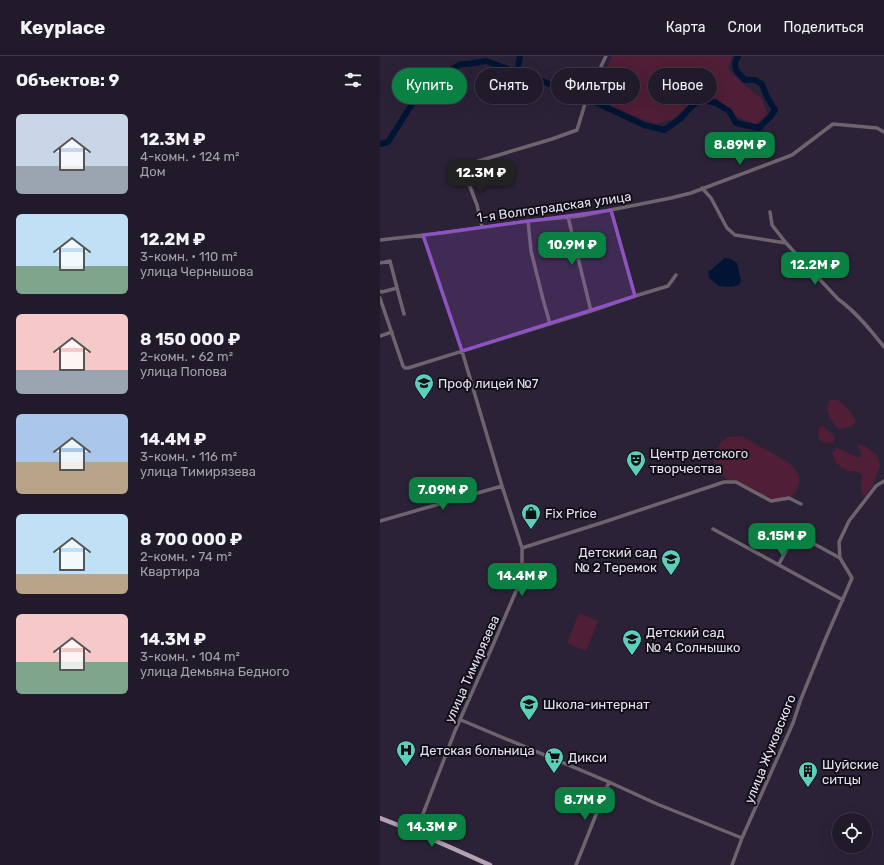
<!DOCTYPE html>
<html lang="ru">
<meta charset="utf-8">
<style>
:root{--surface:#201a2a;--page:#2d2736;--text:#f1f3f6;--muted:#a2a1a8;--line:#3d3847;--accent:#0b8043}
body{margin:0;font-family:Rubik,sans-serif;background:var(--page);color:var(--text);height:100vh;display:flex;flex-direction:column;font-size:15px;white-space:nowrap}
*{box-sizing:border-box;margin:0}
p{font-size:13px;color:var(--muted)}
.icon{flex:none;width:22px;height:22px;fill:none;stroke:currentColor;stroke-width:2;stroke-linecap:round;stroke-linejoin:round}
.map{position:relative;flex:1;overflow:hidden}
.details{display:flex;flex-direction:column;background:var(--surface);width:380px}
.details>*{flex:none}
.banner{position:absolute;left:12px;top:12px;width:380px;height:36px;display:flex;gap:8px}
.tools{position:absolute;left:452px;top:757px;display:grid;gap:8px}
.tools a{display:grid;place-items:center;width:40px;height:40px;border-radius:50%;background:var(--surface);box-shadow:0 4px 16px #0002,0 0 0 1px var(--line);font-size:20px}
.price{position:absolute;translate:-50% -34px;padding:0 9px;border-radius:8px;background:var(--accent);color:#fff;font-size:13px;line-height:26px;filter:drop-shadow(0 1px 2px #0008)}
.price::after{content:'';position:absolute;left:50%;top:24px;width:12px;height:9px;margin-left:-6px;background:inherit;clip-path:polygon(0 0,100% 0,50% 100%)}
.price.active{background:#222;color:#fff}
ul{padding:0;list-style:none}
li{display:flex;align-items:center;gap:12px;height:100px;padding:0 16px}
li span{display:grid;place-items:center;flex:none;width:112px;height:80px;border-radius:6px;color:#555}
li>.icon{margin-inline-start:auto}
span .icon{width:48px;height:48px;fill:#fffc;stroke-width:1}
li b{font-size:17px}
h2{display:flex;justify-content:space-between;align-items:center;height:48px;padding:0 16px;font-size:17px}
.pill{padding:0 14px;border-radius:18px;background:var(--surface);box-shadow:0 4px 16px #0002,0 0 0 1px var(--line);font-size:14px;line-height:36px}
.pill.active{background:var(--accent);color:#fff}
header{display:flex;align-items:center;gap:24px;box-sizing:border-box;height:56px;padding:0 20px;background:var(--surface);border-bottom:1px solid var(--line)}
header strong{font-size:19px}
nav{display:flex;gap:22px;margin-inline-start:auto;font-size:14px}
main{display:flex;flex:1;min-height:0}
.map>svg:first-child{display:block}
.green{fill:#501e36}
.water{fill:#001434}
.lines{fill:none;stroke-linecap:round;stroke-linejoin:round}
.river{stroke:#001434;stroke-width:6}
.minor{stroke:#6e646d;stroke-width:3.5}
.major{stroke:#b5a1b4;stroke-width:4.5}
.marked{fill:#9150c9;fill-opacity:0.2;stroke:#9150c9;stroke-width:3;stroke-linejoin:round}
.labels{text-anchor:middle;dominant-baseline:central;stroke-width:4;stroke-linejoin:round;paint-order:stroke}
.street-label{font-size:13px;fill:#e7e2f1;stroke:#120e17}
.poi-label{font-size:13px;fill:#e7e2f1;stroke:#120e17;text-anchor:start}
</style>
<header>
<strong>Keyplace</strong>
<nav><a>Карта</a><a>Слои</a><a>Поделиться</a></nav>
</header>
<main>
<section class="details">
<h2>Объектов: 9<svg class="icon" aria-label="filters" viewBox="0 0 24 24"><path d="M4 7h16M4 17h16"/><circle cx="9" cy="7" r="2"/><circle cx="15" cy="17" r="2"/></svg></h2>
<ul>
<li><span style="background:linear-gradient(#c9d6e8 65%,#9aa5b1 0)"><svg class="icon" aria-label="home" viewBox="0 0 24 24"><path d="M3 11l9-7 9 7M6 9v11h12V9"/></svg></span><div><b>12.3M ₽</b><p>4-комн. · 124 m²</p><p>Дом</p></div></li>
<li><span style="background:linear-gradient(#bfe0f5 65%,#7fa58c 0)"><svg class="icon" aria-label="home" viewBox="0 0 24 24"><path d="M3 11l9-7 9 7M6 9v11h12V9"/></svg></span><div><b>12.2M ₽</b><p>3-комн. · 110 m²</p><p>улица Чернышова</p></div></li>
<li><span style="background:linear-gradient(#f6c9c9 70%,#9aa5b1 0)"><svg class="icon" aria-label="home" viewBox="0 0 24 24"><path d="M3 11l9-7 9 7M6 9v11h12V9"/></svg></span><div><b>8 150 000 ₽</b><p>2-комн. · 62 m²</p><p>улица Попова</p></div></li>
<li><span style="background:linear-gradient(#a9c7e8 60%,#b9a48a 0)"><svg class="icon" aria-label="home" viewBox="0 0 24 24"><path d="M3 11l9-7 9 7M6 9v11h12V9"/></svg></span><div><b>14.4M ₽</b><p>3-комн. · 116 m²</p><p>улица Тимирязева</p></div></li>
<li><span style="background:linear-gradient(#bfe0f5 75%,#b9a48a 0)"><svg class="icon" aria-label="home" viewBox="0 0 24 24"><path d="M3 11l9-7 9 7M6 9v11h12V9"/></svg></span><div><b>8 700 000 ₽</b><p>2-комн. · 74 m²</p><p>Квартира</p></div></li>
<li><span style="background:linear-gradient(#f6c9c9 60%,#7fa58c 0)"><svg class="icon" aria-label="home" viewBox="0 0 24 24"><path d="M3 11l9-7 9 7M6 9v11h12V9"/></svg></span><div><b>14.3M ₽</b><p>3-комн. · 104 m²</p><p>улица Демьяна Бедного</p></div></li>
</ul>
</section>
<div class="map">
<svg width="504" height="809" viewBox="0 0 504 809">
<rect width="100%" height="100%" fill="#2b2238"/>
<!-- green -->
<path class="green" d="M 232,0 L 352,0 L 348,13 L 363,28 L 382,43 L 387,58 L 376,68 L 353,60 L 337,42 L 313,45 L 293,63 L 275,68 L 214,44 Z
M 451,343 L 458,344 L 471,356 L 476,365 L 473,370 L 462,373 L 457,372 L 450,363 L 447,351 Z
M 443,370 L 450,376 L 455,381 L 453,386 L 445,387 L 439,383 L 438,372 Z
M 361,380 L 408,406 L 416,414 L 420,424 L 416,436 L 409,444 L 391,447 L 339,418 L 334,406 L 334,398 L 341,386 L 348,381 Z
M 480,389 L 485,390 L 497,399 L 500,409 L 493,429 L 485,440 L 482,439 L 481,430 L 482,418 L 476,415 L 467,415 L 456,407 L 452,396 L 457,392 L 479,402 L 482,399 L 478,391 Z
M 199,557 L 218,565 L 206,595 L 187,587 Z"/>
<!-- water -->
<path class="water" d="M 345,202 L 351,203 L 357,207 L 361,225 L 359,229 L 351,231 L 339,230 L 329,222 L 328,216 C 334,212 339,206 345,202 Z"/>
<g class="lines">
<!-- river -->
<path class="river" d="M 137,17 L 140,0
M 0,88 L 8,86 L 32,48 L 44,34 L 67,16 L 81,8 L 88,8 L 106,5 L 200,39 L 264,69 L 284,74 L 300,63 L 313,49 L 323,44 L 336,47 L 349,55 L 356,67 L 379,72 L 390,61 L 395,54 L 387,41 L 382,28 L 375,24 L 365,24 C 357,16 351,12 358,0"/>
<!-- minor -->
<path class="minor" d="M 322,132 L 331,142 L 347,172 L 355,179 L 406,187
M 231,154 L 255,240
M 390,156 L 392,169 L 406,187 L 458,243 C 476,256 490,273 504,291
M 188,161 L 211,255
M 148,165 L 151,195 L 163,243 L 170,268
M 102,171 L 97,149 L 82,110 L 172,83 L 197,74 L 208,38 L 226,0
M 0,184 L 62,177 L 148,165 L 200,160 L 291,142 L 311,137 L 412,99 L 453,68 L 497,72 L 504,76
M 0,207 L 10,205 L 17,232
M 0,235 L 2,236 L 17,232 L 24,258
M 0,242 L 23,310 L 25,312 L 28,312 L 211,255 L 255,240 L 288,230 L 296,219
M 0,280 L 12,276
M 0,465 L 122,430
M 333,473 L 463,544
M 142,492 L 224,466 L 344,426 L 356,426 L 391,445 L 409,442 L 421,448
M 399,508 L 411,485 L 416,478 L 460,502
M 81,664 L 229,726 L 277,748 L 362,782
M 36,776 L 75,675 L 113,589 L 136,535 L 142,519 L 142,492 L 122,430 L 82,295 L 43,179
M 196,809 L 229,726
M 352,809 L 362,782 L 413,667 L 421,643 L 445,584 L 472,522 L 460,502 L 459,486 L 469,465 L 496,430 L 504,425"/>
<!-- major -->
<path class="major" d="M 0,762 L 36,776 L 110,809"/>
</g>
<!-- marked area -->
<path class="marked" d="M 231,154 L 255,240 L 82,295 L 43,179 Z"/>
<!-- icons -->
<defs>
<g id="university-pin" transform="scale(1)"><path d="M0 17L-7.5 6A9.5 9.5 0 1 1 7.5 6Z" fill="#5dceb9" stroke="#120e17"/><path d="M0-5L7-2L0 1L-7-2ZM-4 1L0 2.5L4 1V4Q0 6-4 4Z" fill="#111"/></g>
<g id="theatre-pin" transform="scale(1)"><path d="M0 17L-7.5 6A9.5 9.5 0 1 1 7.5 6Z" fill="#5dceb9" stroke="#120e17"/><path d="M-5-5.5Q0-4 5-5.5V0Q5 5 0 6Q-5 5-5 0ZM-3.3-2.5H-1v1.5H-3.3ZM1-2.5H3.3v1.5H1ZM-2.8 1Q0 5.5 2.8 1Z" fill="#111"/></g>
<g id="shop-pin" transform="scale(1)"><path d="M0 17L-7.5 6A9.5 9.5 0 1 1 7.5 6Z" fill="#5dceb9" stroke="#120e17"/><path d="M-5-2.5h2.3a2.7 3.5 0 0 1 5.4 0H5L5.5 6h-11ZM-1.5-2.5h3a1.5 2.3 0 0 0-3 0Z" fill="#111"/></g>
<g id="school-pin" transform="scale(1)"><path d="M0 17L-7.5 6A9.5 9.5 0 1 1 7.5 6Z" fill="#5dceb9" stroke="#120e17"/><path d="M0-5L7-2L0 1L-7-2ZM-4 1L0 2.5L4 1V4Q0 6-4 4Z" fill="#111"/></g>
<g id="hospital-pin" transform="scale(1)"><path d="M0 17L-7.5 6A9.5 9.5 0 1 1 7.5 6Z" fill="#5dceb9" stroke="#120e17"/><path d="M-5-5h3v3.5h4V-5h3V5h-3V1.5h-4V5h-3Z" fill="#111"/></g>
<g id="supermarket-pin" transform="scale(1)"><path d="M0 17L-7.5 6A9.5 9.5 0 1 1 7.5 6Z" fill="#5dceb9" stroke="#120e17"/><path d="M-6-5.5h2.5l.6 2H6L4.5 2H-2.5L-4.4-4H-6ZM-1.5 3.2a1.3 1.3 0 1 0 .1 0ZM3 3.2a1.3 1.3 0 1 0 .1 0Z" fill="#111"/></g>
<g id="building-pin" transform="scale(1)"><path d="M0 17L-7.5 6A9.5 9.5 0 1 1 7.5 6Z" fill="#5dceb9" stroke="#120e17"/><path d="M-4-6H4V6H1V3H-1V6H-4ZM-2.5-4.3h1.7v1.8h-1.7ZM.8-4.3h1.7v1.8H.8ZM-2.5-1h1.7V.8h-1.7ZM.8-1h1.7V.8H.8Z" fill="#111"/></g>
</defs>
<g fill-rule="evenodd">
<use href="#university-pin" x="44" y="327"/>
<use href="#theatre-pin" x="256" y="404"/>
<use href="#shop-pin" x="151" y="457"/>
<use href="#school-pin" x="291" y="503"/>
<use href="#school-pin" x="252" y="583"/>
<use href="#school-pin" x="149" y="648"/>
<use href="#hospital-pin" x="26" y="694"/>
<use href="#supermarket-pin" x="174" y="701"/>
<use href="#building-pin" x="428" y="715"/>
</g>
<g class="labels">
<!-- street labels -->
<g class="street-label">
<text transform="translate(174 151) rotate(-8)">1-я Волгоградская улица</text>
<text transform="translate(92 613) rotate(-66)">улица Тимирязева</text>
<text transform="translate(390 693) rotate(-68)">улица Жуковского</text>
</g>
<!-- poi labels -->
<g class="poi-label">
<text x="58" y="327">Проф лицей №7</text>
<text x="270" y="397">Центр детского<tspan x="270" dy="15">творчества</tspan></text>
<text x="165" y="457">Fix Price</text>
<text x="277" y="496" text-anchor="end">Детский сад<tspan x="277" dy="15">№ 2 Теремок</tspan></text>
<text x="266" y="576">Детский сад<tspan x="266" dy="15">№ 4 Солнышко</tspan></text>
<text x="163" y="648">Школа-интернат</text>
<text x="40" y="694">Детская больница</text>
<text x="188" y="701">Дикси</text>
<text x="442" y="708">Шуйские<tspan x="442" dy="15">ситцы</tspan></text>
</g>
</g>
</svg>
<div class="tools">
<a><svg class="icon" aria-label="locate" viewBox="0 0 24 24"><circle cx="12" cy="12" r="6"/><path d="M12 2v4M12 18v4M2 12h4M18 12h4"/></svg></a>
</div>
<b class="price" style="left:360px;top:110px">8.89M ₽</b>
<b class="price active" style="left:101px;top:138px">12.3M ₽</b>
<b class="price" style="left:192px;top:210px">10.9M ₽</b>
<b class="price" style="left:435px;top:230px">12.2M ₽</b>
<b class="price" style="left:63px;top:455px">7.09M ₽</b>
<b class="price" style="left:402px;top:501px">8.15M ₽</b>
<b class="price" style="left:142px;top:541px">14.4M ₽</b>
<b class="price" style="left:205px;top:765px">8.7M ₽</b>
<b class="price" style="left:52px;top:792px">14.3M ₽</b>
<div class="banner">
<a class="pill active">Купить</a>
<a class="pill">Снять</a>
<a class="pill">Фильтры</a>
<a class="pill">Новое</a>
</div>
</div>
</main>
